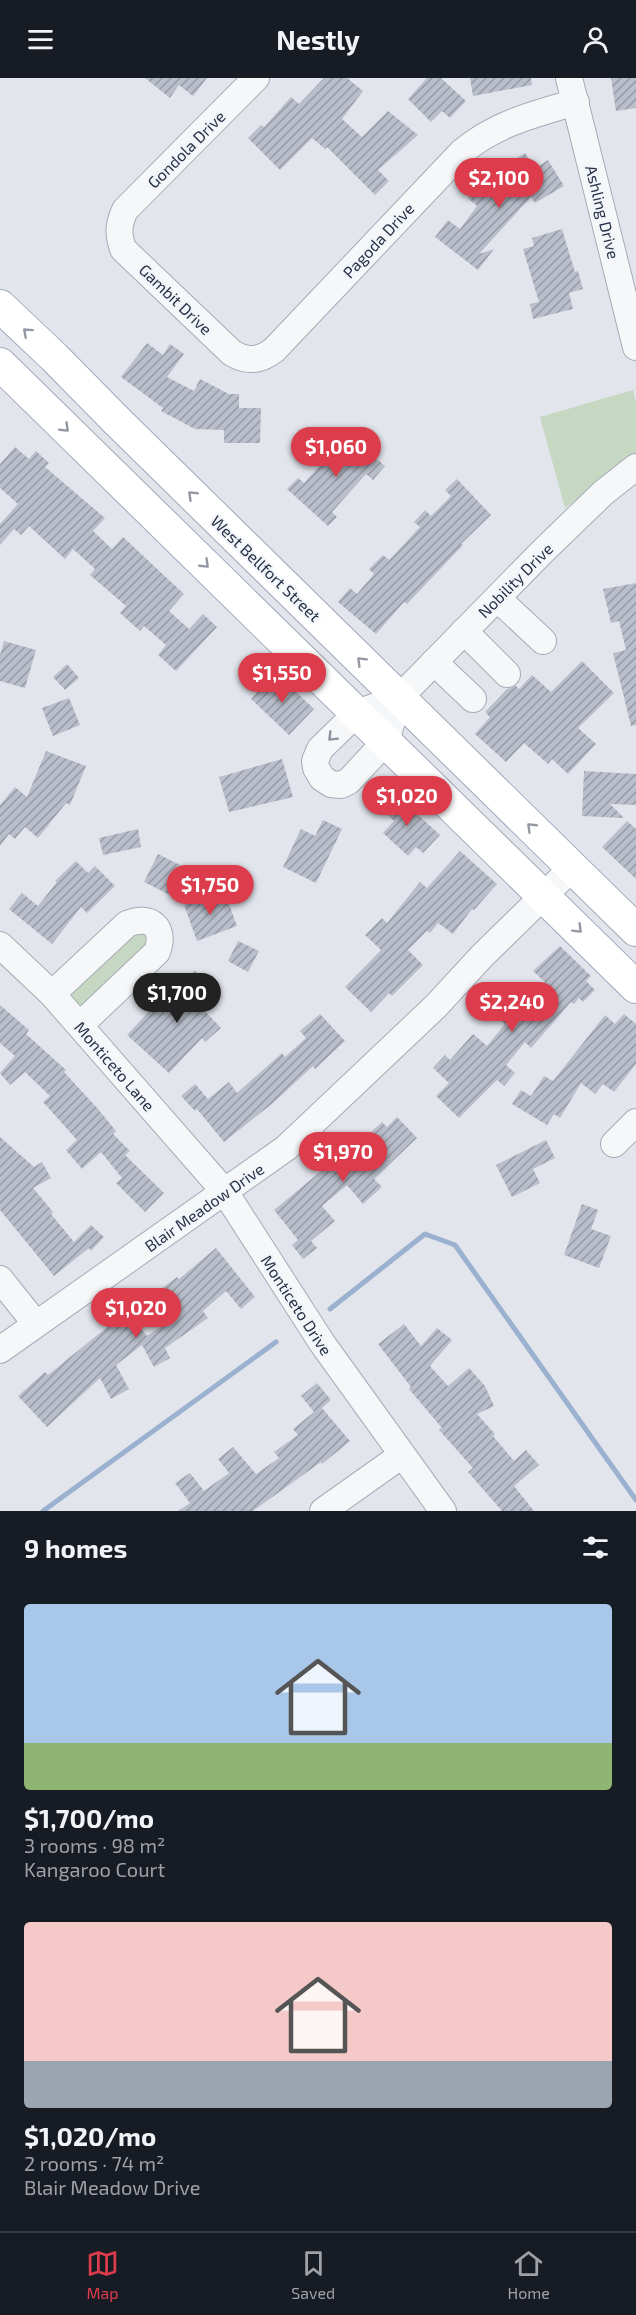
<!DOCTYPE html>
<meta charset="utf-8">
<style>
:root{--surface:#171b24;--page:#242831;--text:#f1f3f6;--muted:#9ea1a6;--line:#363941;--accent:#dc3c4c}
body{margin:0;font-family:"Exo 2",sans-serif;background:var(--page);color:var(--text);height:100vh;display:flex;flex-direction:column;font-size:22px;white-space:nowrap}
*{box-sizing:border-box;margin:0}
p{font-size:20px;color:var(--muted)}
.icon{flex:none;width:33px;height:33px;fill:none;stroke:currentColor;stroke-width:2;stroke-linecap:round;stroke-linejoin:round}
.map{position:relative;height:1433px;overflow:hidden}
.drawer{display:flex;flex-direction:column;background:var(--surface);flex:1}
.drawer>*{flex:none}
.price{position:absolute;translate:-50% -51px;padding:0 14px;border-radius:21px;background:var(--accent);color:#fff;font-size:20px;line-height:39px;filter:drop-shadow(0 2px 3px #0008)}
.price::after{content:'';position:absolute;left:50%;top:36px;width:18px;height:14px;margin-left:-9px;background:inherit;clip-path:polygon(0 0,100% 0,50% 100%)}
.price.current{background:#222;color:#fff}
ul{padding:0;list-style:none}
li{display:grid;align-content:center;gap:12px;height:318px;padding:0 24px}
li span{display:grid;place-items:center;height:186px;border-radius:6px;color:#555}
li>.icon{margin-inline-start:auto}
span .icon{width:108px;height:108px;fill:#fffc;stroke-width:1}
li b{font-size:26px}
h2{display:flex;justify-content:space-between;align-items:center;height:72px;padding:0 24px;font-size:26px}
header{display:flex;justify-content:space-between;align-items:center;height:78px;padding:0 24px;background:var(--surface);font-size:27px;font-weight:700}
.menu{display:flex;justify-content:space-around;align-items:center;height:84px;border-top:2px solid var(--line);background:var(--surface);font-size:16px;color:var(--muted)}
.menu a{display:grid;justify-items:center;gap:3px}
.menu .current{color:var(--accent)}
.map>svg:first-child{display:block}
.park{fill:#c6d7c2}
.lines{fill:none;stroke-linecap:round;stroke-linejoin:round}
.stream{stroke:#9ab1cf;stroke-width:5}
.building{fill:url(#building-hatch)}
.minor-casing{stroke:#a6abb7;stroke-width:28}
.major-casing{stroke:#a0a9b9;stroke-width:34}
.minor{stroke:#f5f7f9;stroke-width:26}
.major{stroke:#fff;stroke-width:32}
.oneway{stroke:#9498a2}
.oneway2{stroke:#8e94a0}
.labels{text-anchor:middle;dominant-baseline:central;stroke-width:4.5;stroke-linejoin:round;paint-order:stroke}
.street-label{font-size:16px;fill:#283146;stroke:#f2f5f9}
</style>
<header><svg class="icon" aria-label="menu" viewBox="0 0 24 24"><path d="M4 6h16M4 12h16M4 18h16"/></svg>Nestly<svg class="icon" aria-label="person" viewBox="0 0 24 24"><circle cx="12" cy="8" r="4"/><path d="M4 21q1-7 8-7t8 7"/></svg></header>
<div class="map">
<svg width="636" height="1433" viewBox="0 0 636 1433">
<defs>
<pattern id="building-hatch" width="6" height="6" patternUnits="userSpaceOnUse" patternTransform="scale(1.5)"><rect width="6" height="6" fill="#b9beca"/><path d="M-1 1l2-2M0 6l6-6M5 7l2-2" fill="none" stroke="#969ba6"/></pattern>
</defs>
<rect width="100%" height="100%" fill="#e2e5ec"/>
<!-- park -->
<path class="park" d="M 633,312 L 636,325 L 636,378 L 565,430 L 540,339 Z
M 128,847 L 159,857 L 80,945 L 55,916 Z"/>
<g class="lines">
<!-- stream -->
<path class="stream" d="M 330,1231 L 425,1156 L 455,1167 L 636,1422
M 43,1433 L 276,1264"/>
</g>
<!-- building -->
<path class="building" d="M 145,0 L 207,0 L 193,18 L 179,7 L 170,20 Z
M 324,0 L 347,0 L 363,13 L 342,41 L 362,59 L 388,33 L 418,57 L 378,92 L 389,103 L 375,117 L 327,69 L 325,71 L 312,60 L 280,92 L 248,60 L 261,47 L 264,49 L 291,19 L 299,26 Z
M 427,0 L 441,0 L 466,23 L 450,40 L 442,33 L 431,44 L 408,21 Z
M 470,0 L 531,0 L 532,7 L 473,18 Z
M 611,0 L 636,0 L 636,30 L 616,33 Z
M 525,75 L 535,90 L 548,82 L 564,108 L 535,125 L 531,119 L 479,176 L 494,171 L 478,192 L 435,159 L 448,142 L 460,151 L 477,128 L 468,120 L 482,104 L 494,115 L 515,92 L 510,84 Z
M 562,151 L 575,194 L 578,193 L 583,211 L 569,215 L 573,231 L 533,241 L 530,226 L 539,224 L 523,171 L 534,168 L 532,160 Z
M 147,265 L 163,277 L 170,266 L 184,276 L 167,299 L 194,313 L 200,301 L 229,316 L 239,316 L 239,330 L 261,330 L 260,365 L 224,365 L 224,352 L 195,351 L 161,333 L 163,330 L 121,299 Z
M 342,352 L 385,388 L 373,402 L 366,396 L 332,434 L 337,439 L 328,448 L 287,411 L 298,400 L 304,405 L 338,367 L 333,363 Z
M 15,369 L 29,381 L 36,373 L 49,385 L 45,389 L 105,440 L 93,453 L 112,471 L 123,459 L 184,516 L 169,533 L 189,551 L 203,536 L 217,549 L 176,593 L 158,577 L 166,567 L 144,548 L 140,553 L 120,535 L 126,528 L 90,497 L 95,491 L 73,471 L 65,481 L 29,448 L 21,457 L 14,451 L 0,467 L 0,446 L 18,426 L 0,410 L 0,386 Z
M 457,401 L 491,437 L 461,466 L 463,467 L 407,526 L 404,524 L 376,556 L 338,524 L 350,510 L 357,516 L 374,496 L 369,491 L 383,477 L 389,482 L 420,449 L 414,444 L 425,432 L 431,438 L 451,418 L 445,412 Z
M 636,505 L 636,647 L 631,648 L 613,575 L 626,572 L 619,543 L 611,545 L 603,511 Z
M 4,563 L 36,572 L 25,610 L 0,603 L 0,577 Z
M 582,583 L 614,615 L 578,650 L 596,666 L 568,696 L 552,681 L 548,686 L 524,665 L 506,684 L 475,656 L 490,639 L 485,634 L 507,611 L 516,608 L 519,611 L 532,597 L 551,614 Z
M 67,586 L 79,600 L 65,612 L 53,599 Z
M 276,595 L 314,631 L 289,657 L 251,621 Z
M 69,620 L 80,647 L 53,658 L 42,630 Z
M 46,673 L 86,688 L 70,727 L 66,725 L 38,760 L 25,749 L 15,761 L 9,756 L 0,768 L 0,727 L 15,709 L 27,719 Z
M 282,681 L 293,719 L 229,734 L 219,699 Z
M 584,693 L 636,696 L 636,727 L 610,726 L 624,740 L 582,738 Z
M 393,714 L 440,757 L 423,775 L 416,769 L 408,778 L 383,755 L 394,743 L 379,729 Z
M 323,742 L 342,751 L 316,805 L 283,789 L 301,751 L 315,758 Z
M 627,743 L 636,751 L 636,801 L 602,769 Z
M 138,751 L 141,769 L 103,777 L 99,760 Z
M 460,773 L 497,806 L 474,832 L 472,831 L 453,856 L 438,845 L 430,855 L 427,853 L 408,872 L 423,887 L 392,918 L 389,915 L 371,934 L 345,909 L 381,872 L 365,857 L 382,840 L 387,845 L 420,804 L 427,810 Z
M 158,776 L 194,794 L 180,822 L 144,804 Z
M 76,783 L 88,795 L 95,788 L 115,808 L 87,835 L 81,829 L 52,866 L 9,831 L 22,815 L 38,828 L 57,804 L 55,803 Z
M 224,812 L 237,848 L 197,863 L 184,827 Z
M 238,863 L 259,873 L 248,894 L 228,883 Z
M 560,868 L 591,898 L 586,903 L 595,912 L 583,924 L 579,920 L 574,926 L 571,924 L 531,970 L 525,964 L 506,987 L 515,995 L 504,1008 L 497,1002 L 459,1040 L 436,1018 L 449,1005 L 433,990 L 445,977 L 450,982 L 473,956 L 487,968 L 505,946 L 490,933 L 503,919 L 519,933 L 545,904 L 533,893 Z
M 195,893 L 216,916 L 201,929 L 221,950 L 205,964 L 202,960 L 169,995 L 127,957 L 154,928 L 156,929 Z
M 0,927 L 29,952 L 26,956 L 66,992 L 64,994 L 98,1031 L 116,1053 L 113,1056 L 130,1073 L 125,1077 L 164,1115 L 145,1134 L 116,1105 L 122,1100 L 101,1074 L 82,1091 L 66,1072 L 77,1062 L 43,1024 L 50,1018 L 25,994 L 10,1007 L 0,995 L 15,978 L 0,965 Z
M 320,936 L 345,963 L 315,991 L 313,988 L 273,1025 L 224,1064 L 197,1031 L 195,1033 L 181,1018 L 195,1006 L 208,1021 L 229,1004 L 237,1015 L 282,975 L 285,979 L 306,960 L 300,953 Z
M 624,936 L 636,946 L 636,986 L 614,1014 L 603,1006 L 595,1016 L 581,1005 L 560,1040 L 554,1036 L 547,1047 L 512,1026 L 521,1012 L 531,1018 L 544,998 L 553,1003 L 605,937 L 615,946 Z
M 397,1039 L 417,1060 L 374,1101 L 382,1109 L 363,1126 L 347,1107 L 322,1128 L 335,1143 L 311,1163 L 317,1170 L 303,1181 L 292,1167 L 298,1162 L 274,1132 L 349,1070 L 351,1073 L 382,1044 L 387,1049 Z
M 0,1059 L 34,1089 L 42,1084 L 51,1100 L 33,1110 L 53,1134 L 51,1136 L 74,1164 L 91,1147 L 104,1159 L 91,1173 L 89,1170 L 54,1198 L 0,1132 Z
M 546,1062 L 555,1080 L 533,1091 L 540,1105 L 512,1119 L 496,1087 Z
M 582,1126 L 598,1132 L 591,1151 L 611,1158 L 599,1190 L 564,1177 Z
M 216,1170 L 255,1219 L 241,1231 L 226,1213 L 203,1233 L 208,1240 L 165,1270 L 170,1280 L 154,1289 L 142,1267 L 116,1287 L 129,1311 L 111,1321 L 100,1300 L 47,1349 L 18,1318 L 45,1294 L 48,1297 L 127,1233 L 147,1258 L 173,1240 L 154,1216 L 177,1199 L 179,1201 Z
M 404,1246 L 421,1268 L 437,1250 L 452,1262 L 430,1288 L 448,1308 L 469,1290 L 485,1308 L 494,1328 L 477,1336 L 495,1356 L 493,1358 L 514,1383 L 526,1372 L 539,1387 L 514,1408 L 534,1433 L 502,1433 L 468,1394 L 473,1390 L 439,1352 L 442,1350 L 409,1311 L 411,1309 L 378,1266 Z
M 317,1305 L 331,1322 L 322,1330 L 350,1363 L 322,1386 L 321,1384 L 253,1433 L 178,1433 L 190,1425 L 175,1405 L 190,1395 L 204,1413 L 229,1395 L 218,1381 L 233,1369 L 256,1396 L 279,1380 L 274,1374 L 298,1357 L 293,1351 L 314,1334 L 301,1318 Z"/>
<g class="lines">
<!-- minor casing -->
<g class="minor-casing">
<path id="minor" d="M 256,0 L 125,132 C 118,147 118,156 123,171 L 232,275 C 247,284 260,283 274,272 L 462,74 C 495,46 534,36 576,24
M 569,0 L 636,269
M 497,520 L 543,563
M 464,553 L 507,596
M 434,584 L 473,621
M 399,620 L 386,663 L 349,703 L 341,707 L 331,706 L 322,700 L 316,690 L 315,683 L 320,671 L 357,635 L 399,620 L 542,474 L 603,415 L 636,389
M 0,867 L 52,916 L 225,1114 L 322,1265 L 443,1433
M 52,916 L 127,846 C 151,836 166,850 157,874 L 80,947
M 614,1066 L 636,1044
M 0,1201 L 36,1246
M 0,1272 L 286,1070 L 436,928 L 482,878 L 572,790
M 323,1433 L 402,1377"/>
</g>
<!-- major casing -->
<g class="major-casing">
<path id="major" d="M 0,228 L 54,279 L 117,343 L 636,852
M 0,286 L 636,909"/>
</g>
<!-- minor -->
<use href="#minor" class="minor"/>
<!-- major -->
<use href="#major" class="major"/>
</g>
<!-- one-way arrows -->
<defs><path id="oneway-chevron" d="M-2-3.5L2.5 0L-2 3.5" fill="none" stroke-width="1.6" stroke-linecap="round" stroke-linejoin="round" transform="scale(1.5)"/></defs>
<g class="oneway">
<use href="#oneway-chevron" transform="translate(27 254) rotate(-138)"/>
<use href="#oneway-chevron" transform="translate(65 350) rotate(44)"/>
<use href="#oneway-chevron" transform="translate(192 417) rotate(-136)"/>
<use href="#oneway-chevron" transform="translate(205 486) rotate(44)"/>
<use href="#oneway-chevron" transform="translate(361 583) rotate(-135)"/>
<use href="#oneway-chevron" transform="translate(531 749) rotate(-136)"/>
<use href="#oneway-chevron" transform="translate(578 851) rotate(45)"/>
</g>
<use class="oneway2" href="#oneway-chevron" transform="translate(332 659) rotate(135)"/>
<g class="labels">
<!-- street labels -->
<g class="street-label">
<text transform="translate(186 71) rotate(-45)">Gondola Drive</text>
<text transform="translate(603 134) rotate(76)">Ashling Drive</text>
<text transform="translate(378 162) rotate(-47)">Pagoda Drive</text>
<text transform="translate(176 221) rotate(44)">Gambit Drive</text>
<text transform="translate(266 490) rotate(44)">West Bellfort Street</text>
<text transform="translate(515 502) rotate(-45)">Nobility Drive</text>
<text transform="translate(115 988) rotate(49)">Monticeto Lane</text>
<text transform="translate(204 1129) rotate(-35)">Blair Meadow Drive</text>
<text transform="translate(297 1227) rotate(57)">Monticeto Drive</text>
</g>
</g>
</svg>
<b class="price" style="left:499px;top:131px">$2,100</b>
<b class="price" style="left:336px;top:400px">$1,060</b>
<b class="price" style="left:282px;top:626px">$1,550</b>
<b class="price" style="left:407px;top:749px">$1,020</b>
<b class="price" style="left:210px;top:838px">$1,750</b>
<b class="price current" style="left:177px;top:946px">$1,700</b>
<b class="price" style="left:512px;top:955px">$2,240</b>
<b class="price" style="left:343px;top:1105px">$1,970</b>
<b class="price" style="left:136px;top:1261px">$1,020</b>
</div>
<section class="drawer">
<h2>9 homes<svg class="icon" aria-label="filters" viewBox="0 0 24 24"><path d="M4 7h16M4 17h16"/><circle cx="9" cy="7" r="2"/><circle cx="15" cy="17" r="2"/></svg></h2>
<ul>
<li><span style="background:linear-gradient(#a9c7e8 75%,#8fb573 0)"><svg class="icon" aria-label="home" viewBox="0 0 24 24"><path d="M3 11l9-7 9 7M6 9v11h12V9"/></svg></span><div><b>$1,700/mo</b><p>3 rooms · 98 m²</p><p>Kangaroo Court</p></div></li>
<li><span style="background:linear-gradient(#f6c9c9 75%,#9aa5b1 0)"><svg class="icon" aria-label="home" viewBox="0 0 24 24"><path d="M3 11l9-7 9 7M6 9v11h12V9"/></svg></span><div><b>$1,020/mo</b><p>2 rooms · 74 m²</p><p>Blair Meadow Drive</p></div></li>
</ul>
</section>
<nav class="menu">
<a class="current"><svg class="icon" aria-label="map" viewBox="0 0 24 24"><path d="M3 6l6-2 6 2 6-2v14l-6 2-6-2-6 2zM9 4v14M15 6v14"/></svg>Map</a>
<a><svg class="icon" aria-label="saved" viewBox="0 0 24 24"><path d="M7 4h10v16l-5-4-5 4z"/></svg>Saved</a>
<a><svg class="icon" aria-label="home" viewBox="0 0 24 24"><path d="M3 11l9-7 9 7M6 9v11h12V9"/></svg>Home</a>
</nav>
